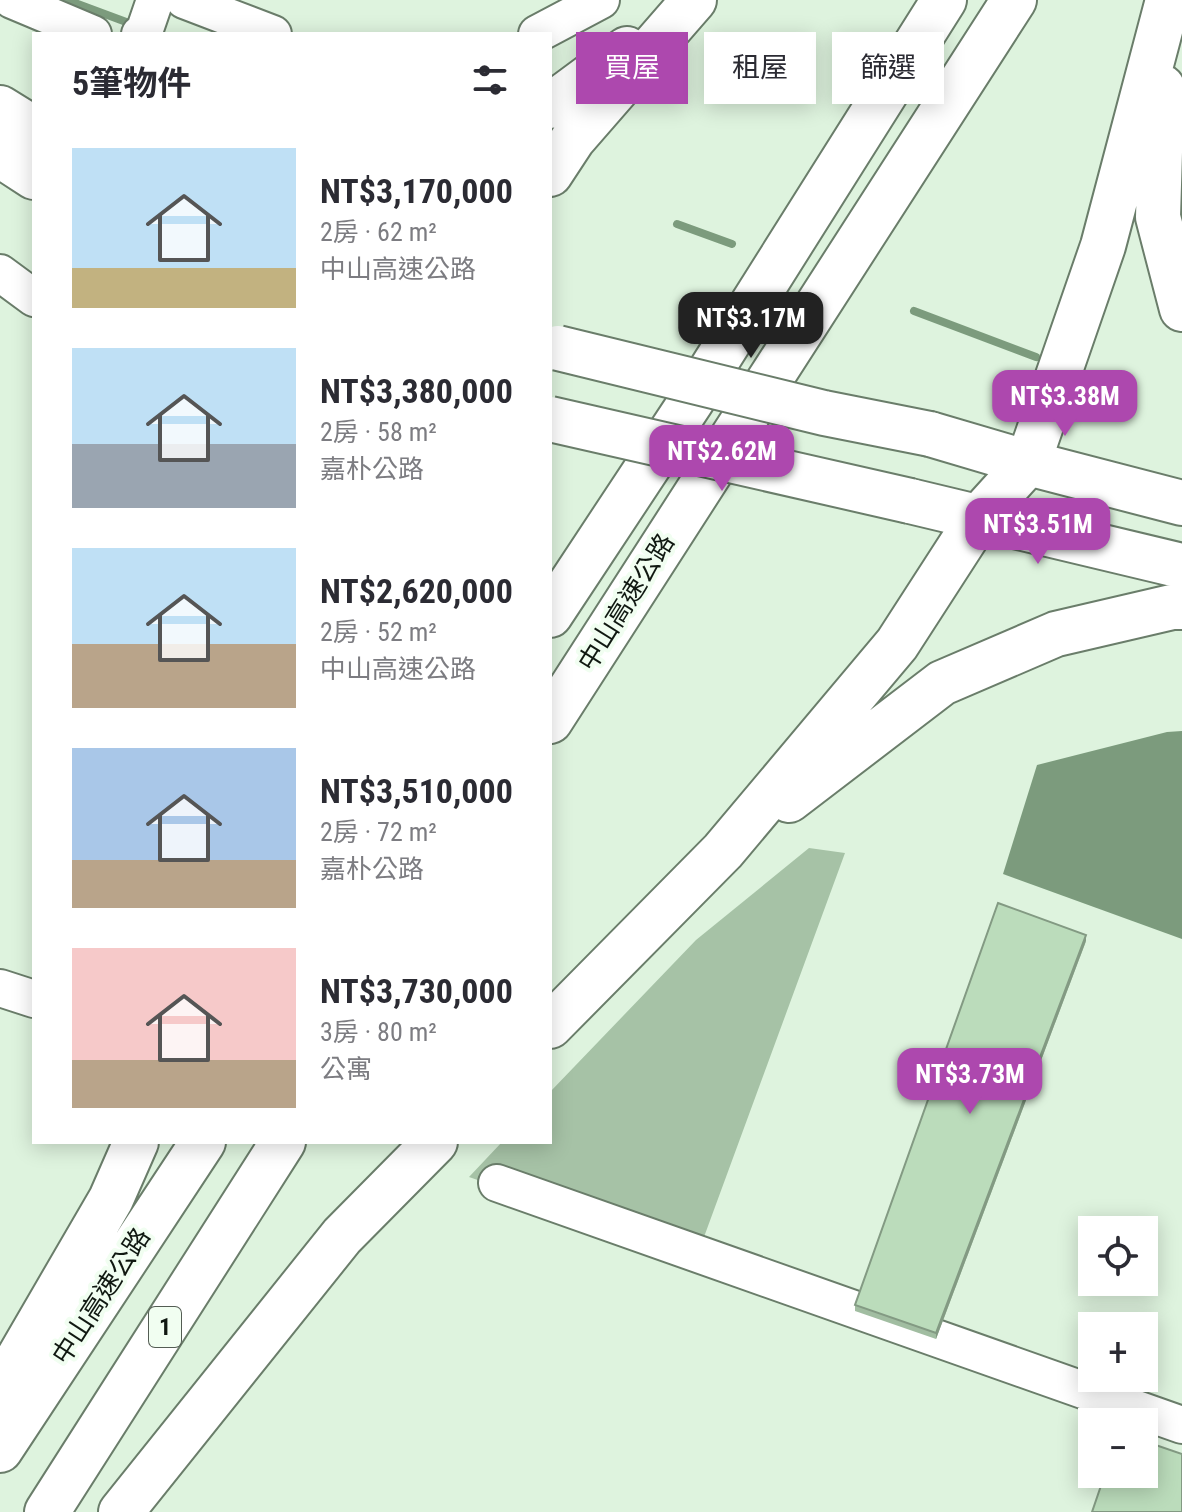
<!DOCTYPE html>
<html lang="zh-TW">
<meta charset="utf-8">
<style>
:root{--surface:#fff;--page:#f2f2f3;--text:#2b2b33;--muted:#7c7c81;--accent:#ad48ae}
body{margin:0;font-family:"Roboto Condensed","Noto Sans TC",sans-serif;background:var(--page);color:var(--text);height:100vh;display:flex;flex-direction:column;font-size:30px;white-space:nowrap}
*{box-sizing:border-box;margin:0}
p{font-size:26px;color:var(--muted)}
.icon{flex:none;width:44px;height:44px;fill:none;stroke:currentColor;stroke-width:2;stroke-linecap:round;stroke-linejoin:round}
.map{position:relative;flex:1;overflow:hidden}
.details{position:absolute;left:32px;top:32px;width:520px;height:1112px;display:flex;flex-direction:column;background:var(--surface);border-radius:0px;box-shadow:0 4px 20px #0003}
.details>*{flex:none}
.top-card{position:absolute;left:576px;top:32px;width:486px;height:72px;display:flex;gap:16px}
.fabs{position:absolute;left:1078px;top:1216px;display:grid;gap:16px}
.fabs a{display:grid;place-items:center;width:80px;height:80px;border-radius:0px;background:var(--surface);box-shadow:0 4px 20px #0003;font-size:40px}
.price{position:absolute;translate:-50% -68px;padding:0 18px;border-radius:16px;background:var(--accent);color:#fff;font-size:26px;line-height:52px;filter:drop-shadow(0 2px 4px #0008)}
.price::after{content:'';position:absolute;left:50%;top:48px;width:24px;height:18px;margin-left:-12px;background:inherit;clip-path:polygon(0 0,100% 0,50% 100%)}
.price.selected{background:#222;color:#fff}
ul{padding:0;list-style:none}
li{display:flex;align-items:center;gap:24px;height:200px;padding:0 40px}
li span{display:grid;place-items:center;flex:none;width:224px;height:160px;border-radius:0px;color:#555}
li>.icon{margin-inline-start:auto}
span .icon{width:96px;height:96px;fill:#fffc;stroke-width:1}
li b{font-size:34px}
h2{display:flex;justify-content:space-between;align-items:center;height:96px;padding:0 40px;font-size:34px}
.tag{padding:0 28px;border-radius:0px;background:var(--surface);box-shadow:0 4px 20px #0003;font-size:28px;line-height:72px}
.tag.selected{background:var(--accent);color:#fff}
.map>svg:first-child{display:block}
.green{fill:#a6c2a6}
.water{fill:#7c9b7d}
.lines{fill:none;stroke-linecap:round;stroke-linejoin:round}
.stream{stroke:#7c9b7d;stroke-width:8}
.minor-casing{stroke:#6a7d6a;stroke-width:40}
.major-casing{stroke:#6a7d6a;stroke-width:48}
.highway-casing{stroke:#6a7d6a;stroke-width:48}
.minor{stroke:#fff;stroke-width:36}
.major{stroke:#fff;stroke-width:44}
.highway{stroke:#fff;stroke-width:44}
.major-bridge-casing{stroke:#6a7d6a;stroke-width:48;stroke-linecap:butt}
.major-bridge{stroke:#fff;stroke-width:44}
.wall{fill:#a1bda1}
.shaded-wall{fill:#839a83}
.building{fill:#bbdcbb;stroke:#839a83;stroke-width:2}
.labels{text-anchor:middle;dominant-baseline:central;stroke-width:8;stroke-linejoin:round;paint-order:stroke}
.shield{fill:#f1fef1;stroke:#545d54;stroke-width:2}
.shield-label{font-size:24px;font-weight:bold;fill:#101811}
.street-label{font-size:26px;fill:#101811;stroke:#f1fef1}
</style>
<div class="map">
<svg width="1182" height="1512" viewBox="0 0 1182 1512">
<rect width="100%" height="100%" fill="#def3de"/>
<!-- green -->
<path class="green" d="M 809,848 L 845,853 L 697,1256 L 469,1177 L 502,1142 L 550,1142 L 550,1092 L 696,940 Z"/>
<!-- water -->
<path class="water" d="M 1182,731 L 1182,939 L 1003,874 L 1037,765 L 1167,732 Z"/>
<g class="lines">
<!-- stream -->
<path class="stream" d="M 67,0 L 137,26
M 677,224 L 732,244
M 914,311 L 1036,357"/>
<!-- minor casing -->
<g class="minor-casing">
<path id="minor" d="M 12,0 L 93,34
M 184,0 L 273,34
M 140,34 L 144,32 L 155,0
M 537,34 L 601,0
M 0,273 L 34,298
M 0,988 L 34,999
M 497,1183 L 1182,1425"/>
</g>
<!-- major casing -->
<g class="major-casing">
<path id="major" d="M 0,108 L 34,129
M 0,155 L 34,177
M 930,434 L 1028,463 L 1182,503
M 910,501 L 1182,566"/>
</g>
<!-- highway casing -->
<g class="highway-casing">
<path id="highway" d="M 1162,87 L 1158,217 L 1182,309
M 550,106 L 627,49
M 550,174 L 573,139 L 694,0
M 550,615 L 692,400 L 944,0
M 550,721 L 1014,0
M 789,800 L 942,683 L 1056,634 L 1172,607 L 1182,607
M 550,1026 L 723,851 L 897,644 L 979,517 L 1028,463 L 1103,246 L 1168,0
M 0,1390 L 111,1199 L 136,1142
M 0,1450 L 203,1142
M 47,1512 L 283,1142
M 121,1512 L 342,1236 L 435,1142"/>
</g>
<!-- minor -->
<use href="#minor" class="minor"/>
<!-- major -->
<use href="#major" class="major"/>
<!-- highway -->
<use href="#highway" class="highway"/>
<!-- major-bridge casing -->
<g class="major-bridge-casing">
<path id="major-bridge" d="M 558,348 L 824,413 L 930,434
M 550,419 L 910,501"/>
</g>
<!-- major-bridge -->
<use href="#major-bridge" class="major-bridge"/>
</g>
<!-- wall -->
<path class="wall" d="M 1086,941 L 936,1339 L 855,1311 L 855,1305 Z"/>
<!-- shaded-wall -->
<path class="shaded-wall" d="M 1086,935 L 1086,941 L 936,1339 L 936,1333 Z"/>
<!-- building -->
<path class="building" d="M 998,903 L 1086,935 L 936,1333 L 855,1305 Z
M 1144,1441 L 1182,1454 L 1182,1512 L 1092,1512 L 1105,1474 L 1144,1474 Z"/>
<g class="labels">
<!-- shield labels -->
<rect class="shield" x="149" y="1307" width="32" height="40" rx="6"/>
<g class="shield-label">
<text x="165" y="1327">1</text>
</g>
<!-- street labels -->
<g class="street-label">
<text transform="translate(626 602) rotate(-58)">中山高速公路</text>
<text transform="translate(101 1296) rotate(-57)">中山高速公路</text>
</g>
</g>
</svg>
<div class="fabs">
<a><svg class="icon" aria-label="locate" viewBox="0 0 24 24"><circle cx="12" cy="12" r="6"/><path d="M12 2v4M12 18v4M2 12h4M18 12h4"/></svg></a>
<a>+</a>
<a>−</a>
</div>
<b class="price selected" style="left:751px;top:360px">NT$3.17M</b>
<b class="price" style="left:1065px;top:438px">NT$3.38M</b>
<b class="price" style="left:722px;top:493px">NT$2.62M</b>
<b class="price" style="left:1038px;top:566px">NT$3.51M</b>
<b class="price" style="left:970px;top:1116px">NT$3.73M</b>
<div class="top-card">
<a class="tag selected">買屋</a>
<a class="tag">租屋</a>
<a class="tag">篩選</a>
</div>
<section class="details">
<h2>5筆物件<svg class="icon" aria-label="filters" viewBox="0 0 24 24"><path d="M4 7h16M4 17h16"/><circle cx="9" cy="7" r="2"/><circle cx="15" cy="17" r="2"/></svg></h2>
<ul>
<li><span style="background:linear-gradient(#bfe0f5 75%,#c2b280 0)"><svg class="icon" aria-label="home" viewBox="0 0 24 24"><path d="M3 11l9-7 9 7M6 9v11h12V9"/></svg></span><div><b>NT$3,170,000</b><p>2房 · 62 m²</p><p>中山高速公路</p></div></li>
<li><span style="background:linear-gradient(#bfe0f5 60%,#9aa5b1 0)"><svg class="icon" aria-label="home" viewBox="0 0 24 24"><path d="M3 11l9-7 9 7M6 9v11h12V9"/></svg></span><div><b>NT$3,380,000</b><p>2房 · 58 m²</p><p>嘉朴公路</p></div></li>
<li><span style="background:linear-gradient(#bfe0f5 60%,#b9a48a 0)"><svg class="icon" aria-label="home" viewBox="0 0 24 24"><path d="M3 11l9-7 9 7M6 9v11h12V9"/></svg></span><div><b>NT$2,620,000</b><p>2房 · 52 m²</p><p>中山高速公路</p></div></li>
<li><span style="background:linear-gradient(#a9c7e8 70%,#b9a48a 0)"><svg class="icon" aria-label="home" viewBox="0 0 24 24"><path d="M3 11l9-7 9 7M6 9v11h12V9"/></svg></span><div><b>NT$3,510,000</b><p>2房 · 72 m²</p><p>嘉朴公路</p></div></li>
<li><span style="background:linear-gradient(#f6c9c9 70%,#b9a48a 0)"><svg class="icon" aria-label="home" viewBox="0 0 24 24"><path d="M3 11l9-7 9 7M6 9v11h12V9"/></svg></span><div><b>NT$3,730,000</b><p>3房 · 80 m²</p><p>公寓</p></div></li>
</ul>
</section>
</div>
